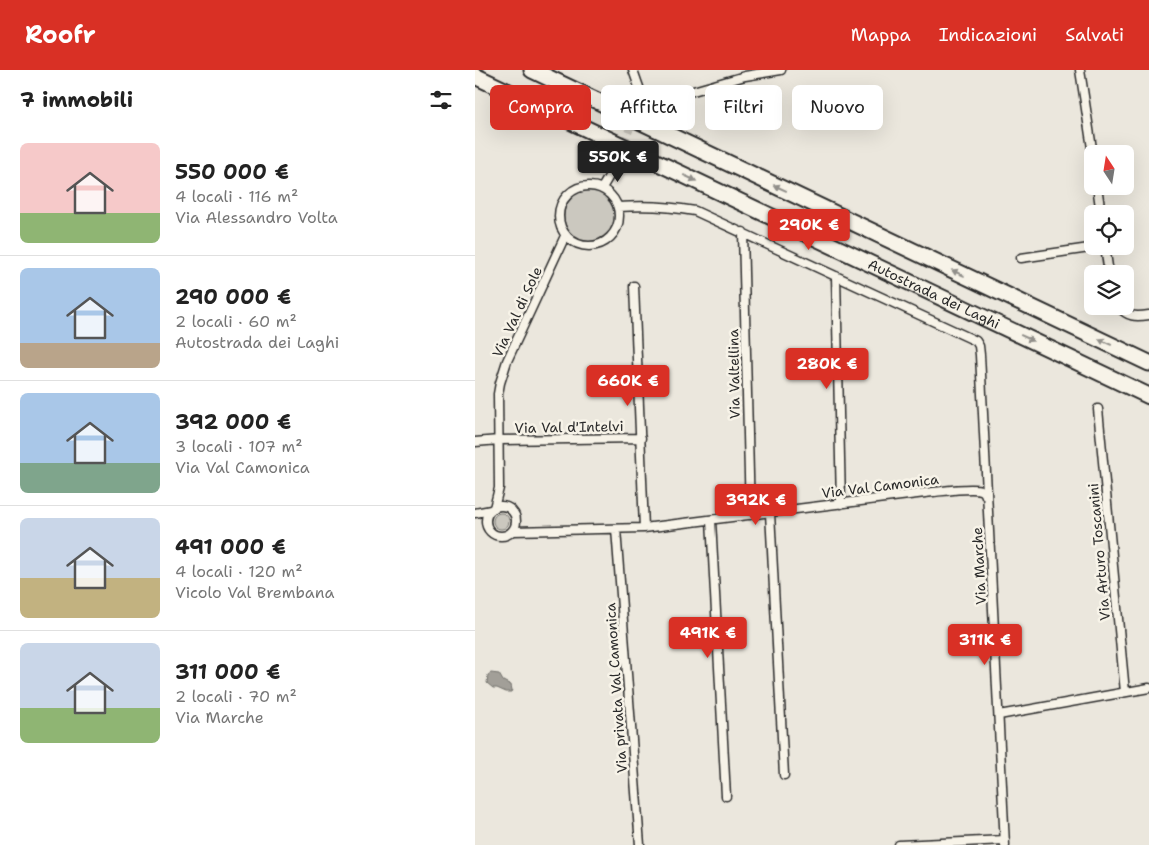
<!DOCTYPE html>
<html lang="it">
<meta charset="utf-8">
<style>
:root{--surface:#fff;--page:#f2f2f2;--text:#222;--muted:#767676;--line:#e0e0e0;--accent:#d93025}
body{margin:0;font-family:"Shantell Sans",sans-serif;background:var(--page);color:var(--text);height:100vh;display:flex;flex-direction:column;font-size:19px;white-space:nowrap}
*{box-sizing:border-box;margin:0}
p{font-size:16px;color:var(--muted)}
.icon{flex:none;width:28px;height:28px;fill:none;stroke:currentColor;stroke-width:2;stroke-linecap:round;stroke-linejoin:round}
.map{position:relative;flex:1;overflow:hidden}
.sheet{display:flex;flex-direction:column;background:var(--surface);width:475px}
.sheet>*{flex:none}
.guide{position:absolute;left:15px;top:15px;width:475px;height:45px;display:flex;gap:10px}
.needle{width:32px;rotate:348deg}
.fabs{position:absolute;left:609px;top:75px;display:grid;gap:10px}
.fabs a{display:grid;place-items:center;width:50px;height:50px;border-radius:8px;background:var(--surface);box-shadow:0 5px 20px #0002;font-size:25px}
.price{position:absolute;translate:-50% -42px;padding:0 11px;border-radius:5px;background:var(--accent);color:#fff;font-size:16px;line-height:32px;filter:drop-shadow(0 1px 2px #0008)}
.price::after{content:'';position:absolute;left:50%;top:30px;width:15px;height:11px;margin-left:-8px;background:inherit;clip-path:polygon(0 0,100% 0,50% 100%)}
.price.on{background:#222;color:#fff}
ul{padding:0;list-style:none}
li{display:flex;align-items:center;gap:15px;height:125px;padding:0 20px}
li+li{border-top:1px solid var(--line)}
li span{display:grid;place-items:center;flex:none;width:140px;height:100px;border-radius:8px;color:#555}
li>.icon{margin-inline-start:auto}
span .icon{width:60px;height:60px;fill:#fffc;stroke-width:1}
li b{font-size:21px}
h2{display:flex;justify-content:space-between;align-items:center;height:60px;padding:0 20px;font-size:21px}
.tag{padding:0 18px;border-radius:8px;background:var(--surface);box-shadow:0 5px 20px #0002;font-size:18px;line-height:45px}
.tag.on{background:var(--accent);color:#fff}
header{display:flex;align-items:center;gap:30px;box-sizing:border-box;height:70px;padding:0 25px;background:var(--accent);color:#fff}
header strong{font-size:24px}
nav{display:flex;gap:28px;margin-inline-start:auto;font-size:18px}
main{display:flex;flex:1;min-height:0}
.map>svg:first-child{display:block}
.green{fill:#cbc8bf;stroke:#7b7a75}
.water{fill:#a29f98;stroke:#72716c}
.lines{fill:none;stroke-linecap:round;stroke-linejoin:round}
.minor-tunnel{stroke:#c5c1b9;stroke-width:8;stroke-dasharray:8 4;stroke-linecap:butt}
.minor-casing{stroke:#2b2b2b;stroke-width:11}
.motorway-casing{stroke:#2b2b2b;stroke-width:19}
.minor{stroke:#f7f3e8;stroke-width:8}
.motorway{stroke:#f7f3e8;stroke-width:15}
.oneway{fill:#918f8a}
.labels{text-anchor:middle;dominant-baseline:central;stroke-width:5;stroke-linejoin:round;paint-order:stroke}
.street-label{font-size:14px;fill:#2b2b2b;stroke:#f7f3e8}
</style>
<header>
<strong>Roofr</strong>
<nav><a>Mappa</a><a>Indicazioni</a><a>Salvati</a></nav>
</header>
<main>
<section class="sheet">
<h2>7 immobili<svg class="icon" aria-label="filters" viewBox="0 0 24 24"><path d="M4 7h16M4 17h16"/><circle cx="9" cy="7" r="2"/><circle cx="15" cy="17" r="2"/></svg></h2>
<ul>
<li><span style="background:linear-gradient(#f6c9c9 70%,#8fb573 0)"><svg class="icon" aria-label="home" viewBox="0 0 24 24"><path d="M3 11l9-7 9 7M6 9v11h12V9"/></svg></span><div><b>550 000 €</b><p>4 locali · 116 m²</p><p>Via Alessandro Volta</p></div></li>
<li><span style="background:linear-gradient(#a9c7e8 75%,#b9a48a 0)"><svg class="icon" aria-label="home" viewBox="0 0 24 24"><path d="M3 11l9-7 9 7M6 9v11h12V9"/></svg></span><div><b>290 000 €</b><p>2 locali · 60 m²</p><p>Autostrada dei Laghi</p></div></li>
<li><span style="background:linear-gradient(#a9c7e8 70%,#7fa58c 0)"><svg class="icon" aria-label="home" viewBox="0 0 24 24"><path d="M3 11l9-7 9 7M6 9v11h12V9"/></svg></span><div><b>392 000 €</b><p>3 locali · 107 m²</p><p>Via Val Camonica</p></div></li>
<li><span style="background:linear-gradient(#c9d6e8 60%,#c2b280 0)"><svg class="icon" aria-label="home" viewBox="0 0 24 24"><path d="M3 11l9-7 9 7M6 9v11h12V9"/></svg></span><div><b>491 000 €</b><p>4 locali · 120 m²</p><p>Vicolo Val Brembana</p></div></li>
<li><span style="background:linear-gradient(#c9d6e8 65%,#8fb573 0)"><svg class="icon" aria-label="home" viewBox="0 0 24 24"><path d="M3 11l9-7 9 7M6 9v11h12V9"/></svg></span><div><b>311 000 €</b><p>2 locali · 70 m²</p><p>Via Marche</p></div></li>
</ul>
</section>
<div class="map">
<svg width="674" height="775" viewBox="0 0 674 775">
<rect width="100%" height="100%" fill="#ebe7dd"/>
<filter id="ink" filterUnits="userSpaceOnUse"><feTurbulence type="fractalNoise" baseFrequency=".02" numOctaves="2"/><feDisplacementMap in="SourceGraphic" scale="10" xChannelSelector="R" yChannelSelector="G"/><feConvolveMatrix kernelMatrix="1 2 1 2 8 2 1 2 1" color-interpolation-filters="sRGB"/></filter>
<g filter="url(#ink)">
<!-- green -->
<path class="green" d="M89 146a26 26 0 1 1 52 0a26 26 0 1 1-52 0Z
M18 451a8 8 0 1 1 16 0a8 8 0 1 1-16 0Z"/>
<!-- water -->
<path class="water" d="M 16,603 L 24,604 L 28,611 L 36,615 L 37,620 L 36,622 L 31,622 L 22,618 L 18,618 L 12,613 L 13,605 Z"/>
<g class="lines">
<!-- minor-tunnel -->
<path class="minor-tunnel" d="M 140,96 L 166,30"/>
<!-- minor casing -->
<g class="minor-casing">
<path id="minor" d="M 158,0 L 165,20 L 166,30
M 605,0 L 618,85
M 167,28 L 179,31 L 187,30 L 270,6 L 306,0
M84 146a30 30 0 1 1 60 0a30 30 0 1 1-60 0Z
M 622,116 L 626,144
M 127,118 L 140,96
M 143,137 C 170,135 193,136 220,141 L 501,271 L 504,276 L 505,285 L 530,775
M 268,162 L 275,445
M 630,176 L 634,204
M 546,188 L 628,176
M 361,206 L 366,434
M 159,216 L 169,458
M 643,236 C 653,247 660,247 674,245
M 623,339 L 650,622
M 0,372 L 24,370 L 166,368
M11 451a15 15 0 1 1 30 0a15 15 0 1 1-30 0Z
M 19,438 L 24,418 L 23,324 L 25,313 L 32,291 L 90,166
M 0,443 L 16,440
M 295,443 L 309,705
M 236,450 L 251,726
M 141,459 L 165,775
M 38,461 L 169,458 L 458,422 C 468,421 498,417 506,420 C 510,422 510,423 511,426
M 524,645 L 674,618
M 424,775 L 530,770"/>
</g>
<!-- motorway casing -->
<g class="motorway-casing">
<g id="motorway">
<path d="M 57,0 L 674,293"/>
<path id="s1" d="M 0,6 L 674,326"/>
</g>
</g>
<!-- minor -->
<use href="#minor" class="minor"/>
<!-- motorway -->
<use href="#motorway" class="motorway"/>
</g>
<!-- one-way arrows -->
<defs><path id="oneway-solid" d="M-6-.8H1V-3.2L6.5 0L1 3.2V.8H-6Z" transform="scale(1.25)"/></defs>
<g class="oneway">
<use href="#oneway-solid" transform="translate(215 108) rotate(25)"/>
<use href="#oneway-solid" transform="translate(305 118) rotate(-155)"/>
<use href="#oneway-solid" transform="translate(483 203) rotate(-155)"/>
<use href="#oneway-solid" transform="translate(552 268) rotate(25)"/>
<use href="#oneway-solid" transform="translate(630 272) rotate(-155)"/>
</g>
</g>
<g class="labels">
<!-- street labels -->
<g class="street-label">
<text stroke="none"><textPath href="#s1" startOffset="508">Autostrada dei Laghi</textPath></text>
<text transform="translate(42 242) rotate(-65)">Via Val di Sole</text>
<text transform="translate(259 304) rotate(-91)">Via Valtellina</text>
<text transform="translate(94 357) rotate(-1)">Via Val d'Intelvi</text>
<text transform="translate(405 416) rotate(-7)">Via Val Camonica</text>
<text transform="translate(624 482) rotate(-95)">Via Arturo Toscanini</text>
<text transform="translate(504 496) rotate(-93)">Via Marche</text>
<text transform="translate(141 618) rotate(-94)">Via privata Val Camonica</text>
</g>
</g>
</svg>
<div class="fabs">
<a><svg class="needle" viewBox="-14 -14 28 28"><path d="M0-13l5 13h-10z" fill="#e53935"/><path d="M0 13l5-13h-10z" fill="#767676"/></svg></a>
<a><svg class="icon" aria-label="locate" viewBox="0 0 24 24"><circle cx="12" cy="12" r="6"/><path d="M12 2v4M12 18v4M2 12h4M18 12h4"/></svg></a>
<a><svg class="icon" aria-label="layers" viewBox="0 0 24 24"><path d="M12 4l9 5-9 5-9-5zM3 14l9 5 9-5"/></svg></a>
</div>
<b class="price on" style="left:143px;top:113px">550K €</b>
<b class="price" style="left:334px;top:181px">290K €</b>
<b class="price" style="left:352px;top:320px">280K €</b>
<b class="price" style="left:153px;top:337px">660K €</b>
<b class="price" style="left:281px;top:456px">392K €</b>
<b class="price" style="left:233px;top:589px">491K €</b>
<b class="price" style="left:510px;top:596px">311K €</b>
<div class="guide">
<a class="tag on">Compra</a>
<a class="tag">Affitta</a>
<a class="tag">Filtri</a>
<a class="tag">Nuovo</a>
</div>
</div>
</main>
